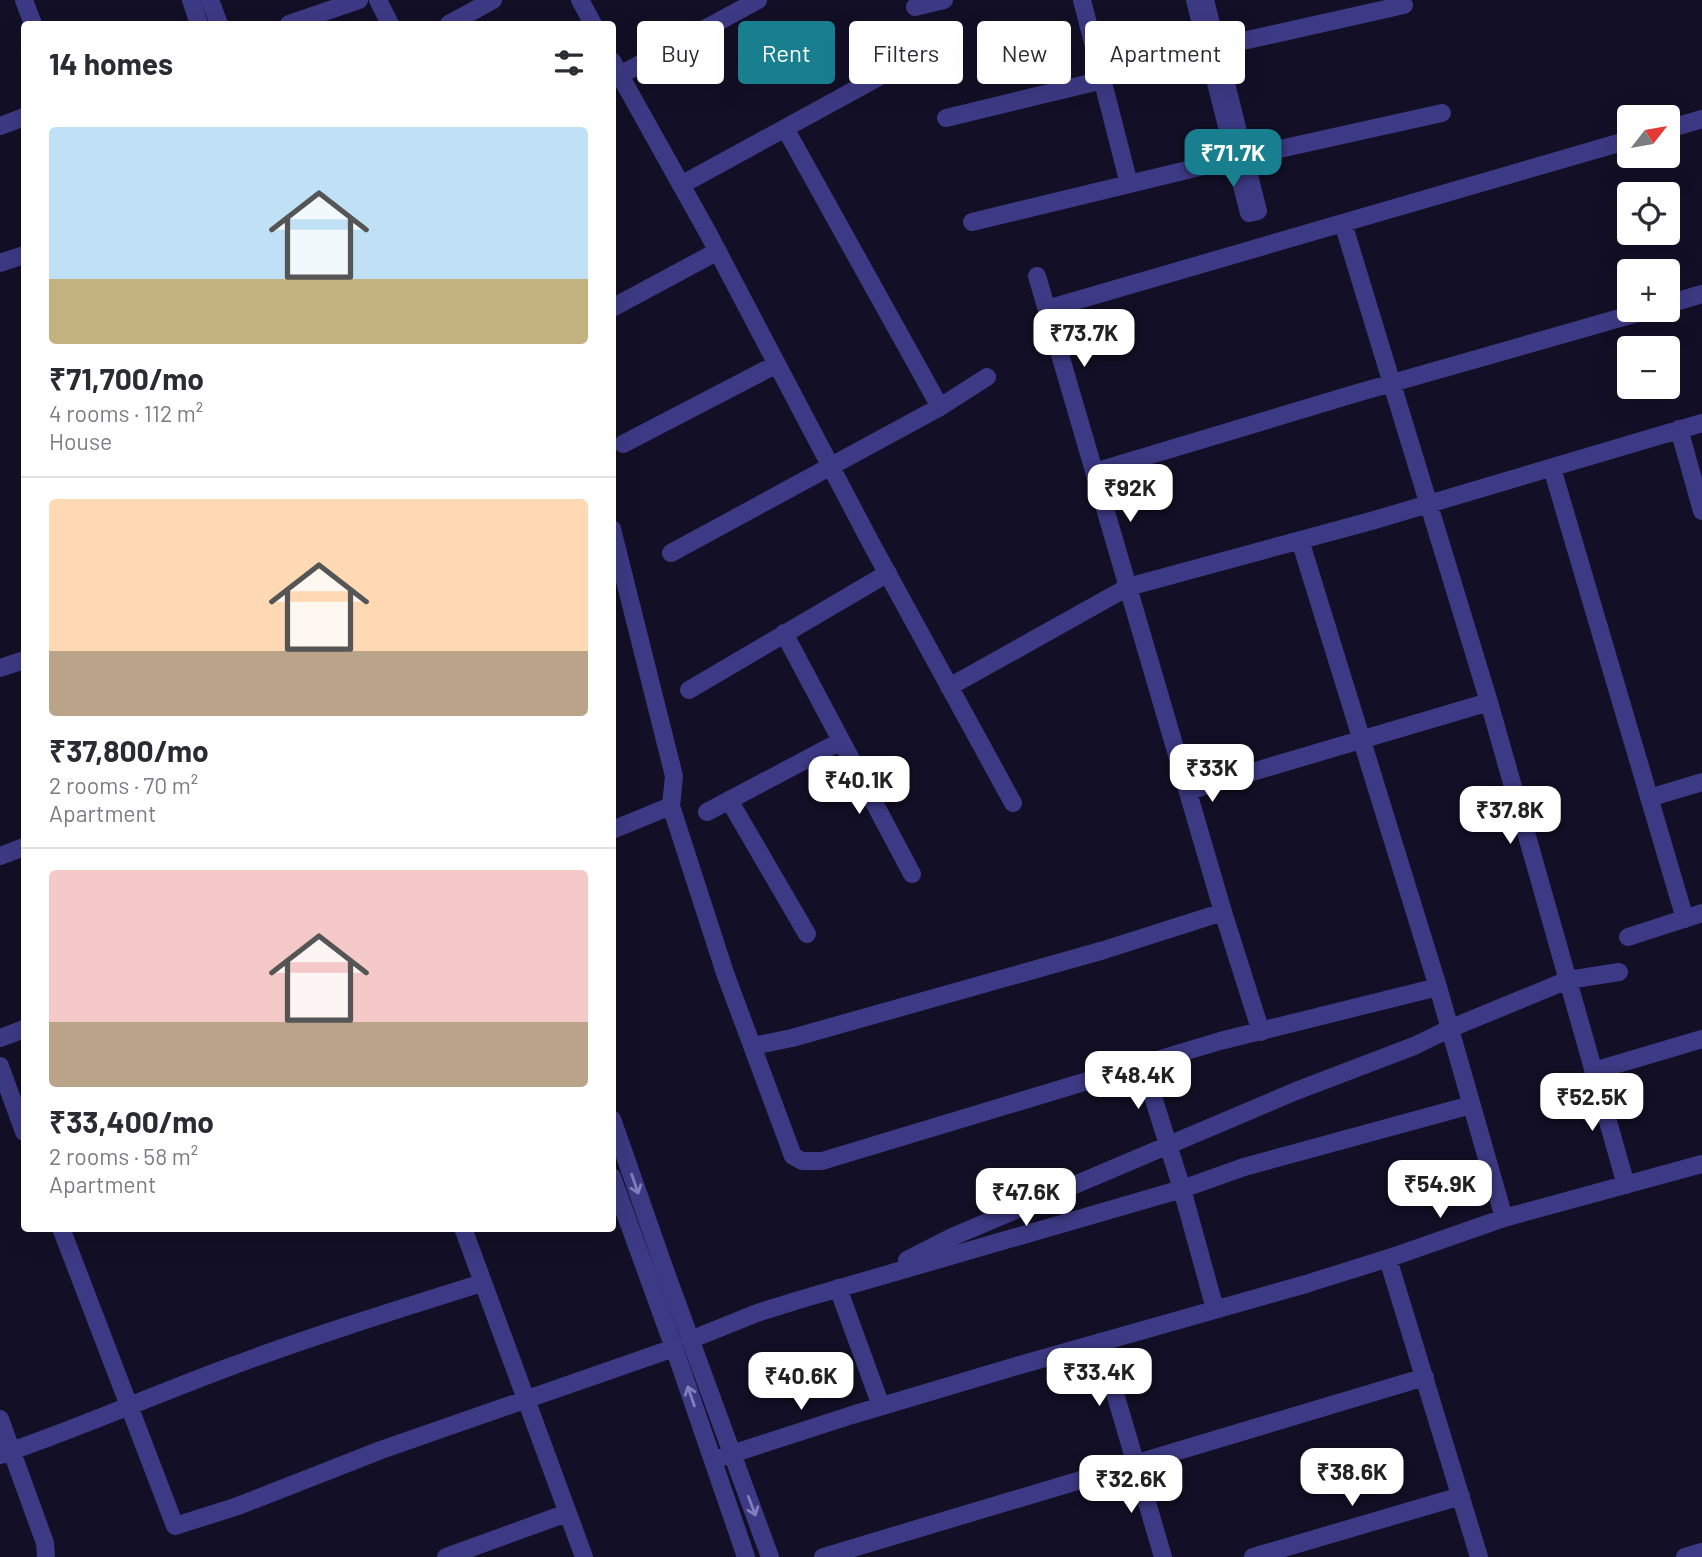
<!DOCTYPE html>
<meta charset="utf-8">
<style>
:root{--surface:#fff;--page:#f2f2f3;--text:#2b2b33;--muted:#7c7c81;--line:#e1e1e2;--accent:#187f8f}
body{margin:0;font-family:Barlow,sans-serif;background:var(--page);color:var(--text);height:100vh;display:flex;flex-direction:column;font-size:26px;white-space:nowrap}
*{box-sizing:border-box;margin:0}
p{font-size:23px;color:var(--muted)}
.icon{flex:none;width:38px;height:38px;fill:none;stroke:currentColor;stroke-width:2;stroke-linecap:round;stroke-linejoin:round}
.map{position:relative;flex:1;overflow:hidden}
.details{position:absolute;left:21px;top:21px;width:595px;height:1211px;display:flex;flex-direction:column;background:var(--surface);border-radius:7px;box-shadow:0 7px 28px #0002}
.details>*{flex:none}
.top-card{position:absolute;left:637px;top:21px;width:665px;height:63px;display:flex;gap:14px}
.needle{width:46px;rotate:59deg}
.tools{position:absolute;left:1617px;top:105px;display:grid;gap:14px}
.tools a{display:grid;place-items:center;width:63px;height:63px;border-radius:7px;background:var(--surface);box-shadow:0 7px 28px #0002;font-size:35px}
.price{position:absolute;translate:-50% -60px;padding:0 16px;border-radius:14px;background:#fff;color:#222;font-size:23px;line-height:46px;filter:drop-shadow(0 2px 4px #0008)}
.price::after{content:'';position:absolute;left:50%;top:42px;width:21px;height:16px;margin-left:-10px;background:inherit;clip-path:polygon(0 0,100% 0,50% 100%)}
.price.current{background:var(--accent);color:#fff}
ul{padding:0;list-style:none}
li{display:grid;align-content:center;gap:14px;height:371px;padding:0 28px}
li+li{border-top:2px solid var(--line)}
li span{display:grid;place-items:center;height:217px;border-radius:7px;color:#555}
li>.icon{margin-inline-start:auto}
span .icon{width:126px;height:126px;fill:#fffc;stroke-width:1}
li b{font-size:30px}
h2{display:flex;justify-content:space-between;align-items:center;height:84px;padding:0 28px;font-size:30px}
.pill{padding:0 24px;border-radius:7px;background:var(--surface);box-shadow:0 7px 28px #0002;font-size:24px;line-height:63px}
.pill.current{background:var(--accent);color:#fff}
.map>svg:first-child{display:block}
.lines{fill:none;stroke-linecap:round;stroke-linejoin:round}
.minor{stroke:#3d3a85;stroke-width:18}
.oneway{stroke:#837fbc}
</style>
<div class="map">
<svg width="1702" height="1557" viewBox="0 0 1702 1557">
<rect width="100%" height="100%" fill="#130f26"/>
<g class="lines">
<!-- minor -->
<path class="minor" d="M 24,0 L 33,24
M 191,0 L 199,24
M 210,0 L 219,24
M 378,0 L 390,24
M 580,0 L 593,24
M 1082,0 L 1129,184
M 1195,0 L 1249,213 L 1258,211 L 1205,0
M 915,7 L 944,0
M 289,24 L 359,0
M 449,24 L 493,0
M 1207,49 L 1404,5
M 612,61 L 708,233 L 872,545 L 1013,803
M 620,75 L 758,0
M 946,118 L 1103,80
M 0,126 L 24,117
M 785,128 L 940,407
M 1668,129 L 1702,119
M 681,185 L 895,68
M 972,222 L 1212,164 L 1442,113
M 1343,223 L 1489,702 L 1626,1185
M 0,263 L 24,255
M 1037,276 L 1223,912 L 1261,1032
M 1668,304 L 1702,294
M 612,308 L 718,251
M 1047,309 L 1629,140
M 1679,429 L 1702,511
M 623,444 L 777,364
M 1552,468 L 1685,919
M 1094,472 L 1357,393 L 1648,310
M 612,529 L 674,776 L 671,806 L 725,973 L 793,1156 L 802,1161 L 822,1161 L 1220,1041 L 1438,987
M 1300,540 L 1438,987 L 1504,1218
M 671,553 L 940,407 L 987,377
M 784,633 L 912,874
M 0,668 L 24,660
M 949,687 L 1128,587 L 1371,521 L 1702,423
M 689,690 L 888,573
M 1188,791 L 1489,702
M 1649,798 L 1702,782
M 729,800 L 807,934
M 707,812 L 841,741
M 612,830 L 671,806
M 0,856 L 24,847
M 1628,937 L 1702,913
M 0,1038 L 24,1029
M 753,1046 L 792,1038 L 1104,950 L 1223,912
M 1143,1065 L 1182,1189 L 1215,1309
M 0,1066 L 24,1132
M 1594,1071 L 1702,1039
M 612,1119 L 666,1273 L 770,1557
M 612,1177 L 678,1359 L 746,1557
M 61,1228 L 175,1526 L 238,1506 L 381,1450 L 674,1348
M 463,1228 L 584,1557
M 1388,1259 L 1479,1557
M 907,1260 L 952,1237 L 1296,1091 L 1414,1046 L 1449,1029 L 1568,980 L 1619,972
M 838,1288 L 881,1406
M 690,1340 L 757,1313 L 802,1299 L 1182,1189 L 1244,1167 L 1471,1105
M 1100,1342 L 1163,1557
M 0,1419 L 45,1543 L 46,1557
M 0,1455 C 76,1429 149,1397 224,1369 C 309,1337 396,1310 482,1283
M 713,1460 L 852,1415 L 1020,1365 L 1306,1284 L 1398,1255 L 1504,1218 L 1702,1164
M 446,1557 L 567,1513
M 823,1557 L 1425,1377
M 1253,1557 L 1461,1496
M 1685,1557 L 1702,1552"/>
</g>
<!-- one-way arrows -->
<defs><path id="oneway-shaft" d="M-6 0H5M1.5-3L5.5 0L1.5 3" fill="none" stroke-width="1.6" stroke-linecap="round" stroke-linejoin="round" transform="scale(1.75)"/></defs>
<g class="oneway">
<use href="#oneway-shaft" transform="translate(635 1184) rotate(71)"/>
<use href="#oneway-shaft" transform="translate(691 1396) rotate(-109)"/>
<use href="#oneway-shaft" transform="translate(752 1506) rotate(69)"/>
</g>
</svg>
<div class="tools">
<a><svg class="needle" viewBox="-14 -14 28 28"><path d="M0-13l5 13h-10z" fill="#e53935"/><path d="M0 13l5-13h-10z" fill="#7c7c81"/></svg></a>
<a><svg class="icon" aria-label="locate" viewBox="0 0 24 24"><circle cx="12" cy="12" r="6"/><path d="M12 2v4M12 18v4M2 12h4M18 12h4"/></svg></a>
<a>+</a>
<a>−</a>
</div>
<b class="price current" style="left:1233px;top:189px">₹71.7K</b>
<b class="price" style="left:1084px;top:369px">₹73.7K</b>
<b class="price" style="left:1130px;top:524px">₹92K</b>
<b class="price" style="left:1212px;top:804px">₹33K</b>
<b class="price" style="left:859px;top:816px">₹40.1K</b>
<b class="price" style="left:1510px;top:846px">₹37.8K</b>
<b class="price" style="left:1138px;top:1111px">₹48.4K</b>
<b class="price" style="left:1592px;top:1133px">₹52.5K</b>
<b class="price" style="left:1440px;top:1220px">₹54.9K</b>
<b class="price" style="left:1026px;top:1228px">₹47.6K</b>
<b class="price" style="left:1099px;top:1408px">₹33.4K</b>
<b class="price" style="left:801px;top:1412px">₹40.6K</b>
<b class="price" style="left:1352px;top:1508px">₹38.6K</b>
<b class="price" style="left:1131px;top:1515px">₹32.6K</b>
<div class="top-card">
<a class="pill">Buy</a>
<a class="pill current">Rent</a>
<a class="pill">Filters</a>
<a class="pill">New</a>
<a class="pill">Apartment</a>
</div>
<section class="details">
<h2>14 homes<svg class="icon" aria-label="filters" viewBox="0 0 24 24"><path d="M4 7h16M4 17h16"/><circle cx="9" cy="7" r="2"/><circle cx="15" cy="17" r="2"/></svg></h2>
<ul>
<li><span style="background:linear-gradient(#bfe0f5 70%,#c2b280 0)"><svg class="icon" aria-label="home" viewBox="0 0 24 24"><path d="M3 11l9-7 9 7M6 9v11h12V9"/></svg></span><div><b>₹71,700/mo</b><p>4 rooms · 112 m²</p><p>House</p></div></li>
<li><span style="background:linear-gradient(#ffd9b3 70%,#b9a48a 0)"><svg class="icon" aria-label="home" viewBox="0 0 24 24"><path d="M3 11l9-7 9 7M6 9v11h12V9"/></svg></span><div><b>₹37,800/mo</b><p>2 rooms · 70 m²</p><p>Apartment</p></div></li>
<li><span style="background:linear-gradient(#f6c9c9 70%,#b9a48a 0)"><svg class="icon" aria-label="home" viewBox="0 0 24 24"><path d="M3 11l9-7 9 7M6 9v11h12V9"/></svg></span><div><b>₹33,400/mo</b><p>2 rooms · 58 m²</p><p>Apartment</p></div></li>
</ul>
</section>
</div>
